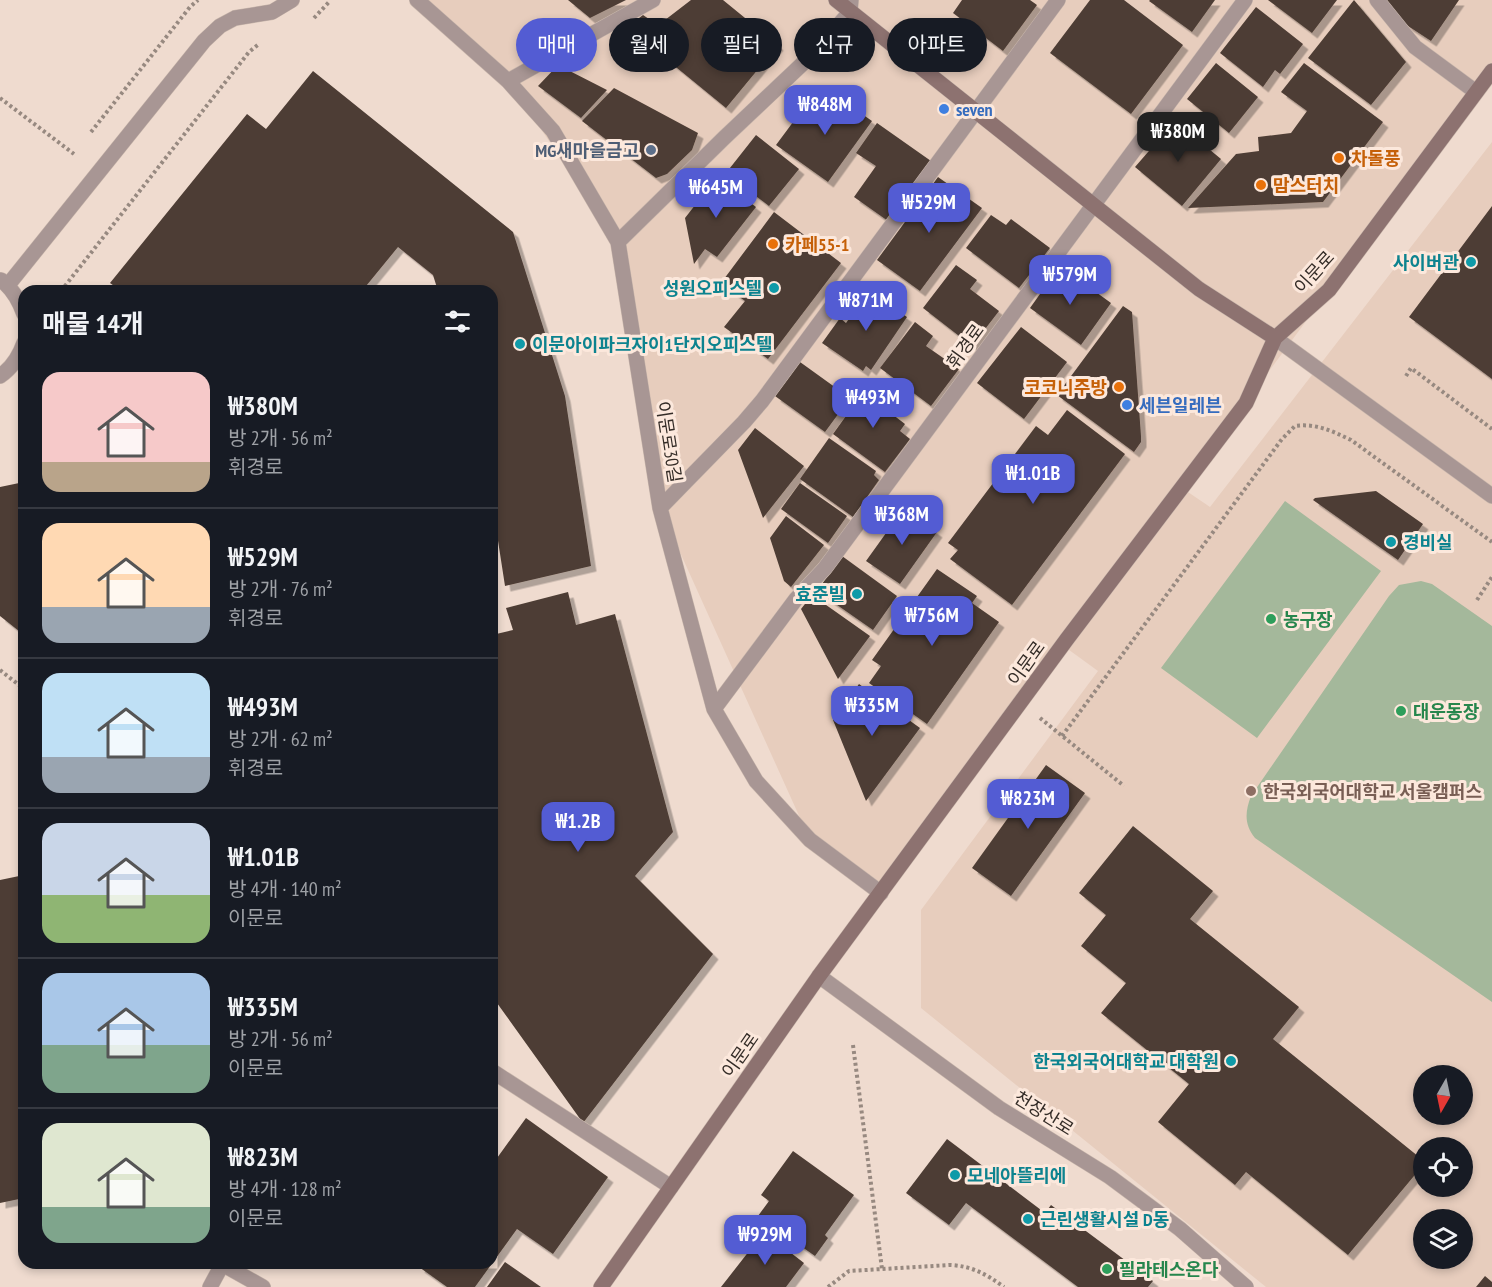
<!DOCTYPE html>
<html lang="ko">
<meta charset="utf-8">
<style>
:root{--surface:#171b24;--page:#20242c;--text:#f1f3f6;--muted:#9ea1a6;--line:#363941;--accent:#535cd3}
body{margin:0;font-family:"PT Sans Narrow","Noto Sans KR",sans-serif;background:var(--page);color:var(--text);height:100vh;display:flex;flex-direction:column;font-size:22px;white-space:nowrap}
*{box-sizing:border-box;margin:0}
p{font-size:20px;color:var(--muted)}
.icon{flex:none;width:33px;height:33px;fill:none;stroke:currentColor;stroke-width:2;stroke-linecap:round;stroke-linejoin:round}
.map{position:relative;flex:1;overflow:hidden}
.panel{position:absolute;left:18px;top:285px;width:480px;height:984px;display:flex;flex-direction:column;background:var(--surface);border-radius:18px;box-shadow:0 3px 9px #0003}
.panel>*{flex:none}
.banner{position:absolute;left:516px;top:18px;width:570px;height:54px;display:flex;gap:12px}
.needle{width:39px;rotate:189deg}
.buttons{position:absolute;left:1413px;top:1065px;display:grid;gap:12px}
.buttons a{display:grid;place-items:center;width:60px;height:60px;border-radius:50%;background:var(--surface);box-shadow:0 3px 9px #0003;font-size:30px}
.price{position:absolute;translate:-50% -51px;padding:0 14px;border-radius:12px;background:var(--accent);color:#fff;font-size:20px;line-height:39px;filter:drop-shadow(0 2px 3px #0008)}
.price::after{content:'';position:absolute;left:50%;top:36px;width:18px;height:14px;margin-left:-9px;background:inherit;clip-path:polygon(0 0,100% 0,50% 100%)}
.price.active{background:#222;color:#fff}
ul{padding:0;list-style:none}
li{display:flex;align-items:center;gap:18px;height:150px;padding:0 24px}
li+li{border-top:2px solid var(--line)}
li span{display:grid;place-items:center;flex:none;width:168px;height:120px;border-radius:18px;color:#555}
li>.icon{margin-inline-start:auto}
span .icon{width:72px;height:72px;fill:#fffc;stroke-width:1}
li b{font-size:26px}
h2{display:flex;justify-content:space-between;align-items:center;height:72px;padding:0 24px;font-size:26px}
.tag{padding:0 21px;border-radius:27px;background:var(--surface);box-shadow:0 3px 9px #0003;font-size:21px;line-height:54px}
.tag.active{background:var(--accent);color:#fff}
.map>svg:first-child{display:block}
.built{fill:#e7cdbd;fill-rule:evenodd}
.green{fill:#a4b89b}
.building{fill:#4e3e35;filter:url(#shadow)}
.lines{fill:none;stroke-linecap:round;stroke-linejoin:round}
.service-casing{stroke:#cab8ad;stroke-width:16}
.minor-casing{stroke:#cab8ad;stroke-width:16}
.secondary-casing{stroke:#cab8ad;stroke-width:16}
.path{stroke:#978980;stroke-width:4;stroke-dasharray:3 3;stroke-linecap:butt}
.service{stroke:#a89694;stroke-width:15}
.minor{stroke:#a89694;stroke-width:15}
.secondary{stroke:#8d7270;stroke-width:15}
.shop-dot{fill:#3f7fe0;stroke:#fce8dc;stroke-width:2}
.service-dot{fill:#5c6f8a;stroke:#fce8dc;stroke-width:2}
.food-dot{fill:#e8710a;stroke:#fce8dc;stroke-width:2}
.culture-dot{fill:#0f9aa8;stroke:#fce8dc;stroke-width:2}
.leisure-dot{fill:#2e9e5b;stroke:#fce8dc;stroke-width:2}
.education-dot{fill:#8d6e63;stroke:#fce8dc;stroke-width:2}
.labels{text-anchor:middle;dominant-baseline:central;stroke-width:6;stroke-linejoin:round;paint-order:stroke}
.shop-label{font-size:18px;font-weight:bold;fill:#366cbe;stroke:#fce8dc;text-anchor:start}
.service-label{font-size:18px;font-weight:bold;fill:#4e5e75;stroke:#fce8dc;text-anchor:end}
.food-label{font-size:18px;font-weight:bold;fill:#c56008;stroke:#fce8dc;text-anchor:start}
.culture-label{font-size:18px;font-weight:bold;fill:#0d838f;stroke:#fce8dc;text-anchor:end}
.street-label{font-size:18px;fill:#342c27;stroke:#fce8dc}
.leisure-label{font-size:18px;font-weight:bold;fill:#27864d;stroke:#fce8dc;text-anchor:start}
.education-label{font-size:18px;font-weight:bold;fill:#785e54;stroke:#fce8dc;text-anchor:start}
</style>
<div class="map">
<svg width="1492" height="1287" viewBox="0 0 1492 1287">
<defs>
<filter id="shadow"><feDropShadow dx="5.5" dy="5.5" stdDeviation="0" flood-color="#0004"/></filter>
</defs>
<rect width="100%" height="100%" fill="#efdbcf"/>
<!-- built -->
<path class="built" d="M 417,0 L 1492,0 L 1492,71 L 1182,488 L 1210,507 L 1492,142 L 1492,1287 L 1266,1287 L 921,1008 L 921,910 L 1098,671 L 1065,647 L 881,893 L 810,840 L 660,508 L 618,242 L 508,81 ZM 1424,1076 L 1462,1076 L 1462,1114 L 1424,1114 ZM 1424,1148 L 1462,1148 L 1462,1186 L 1424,1186 ZM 1424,1220 L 1462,1220 L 1462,1258 L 1424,1258 Z"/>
<!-- green -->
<path class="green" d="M 1285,501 L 1381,571 L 1257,738 L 1161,668 Z
M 1421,581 L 1432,584 L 1492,626 L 1492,1002 L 1255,838 C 1244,824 1245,812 1251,796 L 1389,596 L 1399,585 Z"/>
<!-- building -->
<path class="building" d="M 568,0 L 626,0 L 590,18 Z
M 691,0 L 723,0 L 778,45 L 726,108 L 627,27 L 643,15 L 652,21 L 665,20 Z
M 962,0 L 1030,0 L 1037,5 L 1003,51 L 953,13 Z
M 1090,0 L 1124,0 L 1183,45 L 1131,114 L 1050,53 Z
M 1150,0 L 1215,0 L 1192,32 L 1149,1 Z
M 1268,0 L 1337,0 L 1312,33 Z
M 1354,0 L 1406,62 L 1371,105 L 1308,58 Z
M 1385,0 L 1459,0 L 1431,41 L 1408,26 L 1383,2 Z
M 1256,7 L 1303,44 L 1280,74 L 1275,70 L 1263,87 L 1220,53 Z
M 1216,63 L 1258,97 L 1229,133 L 1187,99 Z
M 1304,63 L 1383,122 L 1323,202 L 1188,208 L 1236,154 L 1259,151 L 1258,137 L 1291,133 L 1307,111 L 1281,92 Z
M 558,65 L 607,90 L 581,118 L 538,86 Z
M 313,71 L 513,232 L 565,396 L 591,566 L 505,586 L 492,502 L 492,291 L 438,291 L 433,275 L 398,247 L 362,291 L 121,291 L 110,283 L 247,114 L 266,129 Z
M 614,88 L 698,133 L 692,150 L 667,174 L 656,178 L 582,121 Z
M 832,93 L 872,121 L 828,182 L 776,145 L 805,106 L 817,114 Z
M 1175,121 L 1221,159 L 1182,206 L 1135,167 Z
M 877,123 L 931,161 L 888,221 L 854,197 L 876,166 L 856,153 Z
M 756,135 L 799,169 L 769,206 L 726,173 Z
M 717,177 L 756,207 L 717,257 L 705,249 L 694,264 L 685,218 Z
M 938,177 L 982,208 L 920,291 L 877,260 Z
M 1492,206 L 1492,379 L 1409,317 Z
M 774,212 L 841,263 L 768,359 L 724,327 L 745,301 L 721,283 Z
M 991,215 L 1006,225 L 1011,219 L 1050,248 L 1019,288 L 966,248 Z
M 956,265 L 977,280 L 970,289 L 999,311 L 972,346 L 923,308 Z
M 1060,266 L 1111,303 L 1081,345 L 1030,308 Z
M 869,291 L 907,317 L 871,370 L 866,366 L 863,371 L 822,343 L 840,318 L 846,323 Z
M 1123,306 L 1132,312 L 1141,436 L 1141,442 L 1134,452 L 1057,395 Z
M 915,322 L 933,336 L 926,346 L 959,369 L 931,406 L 880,368 Z
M 1021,327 L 1067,362 L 1024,419 L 977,383 Z
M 800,362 L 850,398 L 825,432 L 775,396 Z
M 869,384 L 894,402 L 888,411 L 905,424 L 900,431 L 910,439 L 885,472 L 833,434 Z
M 1067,410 L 1125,454 L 1012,605 L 950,559 L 958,550 L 948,543 L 1036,426 L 1048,435 Z
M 755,428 L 804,466 L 763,518 L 738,450 Z
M 829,438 L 876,471 L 874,475 L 879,480 L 853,517 L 800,479 Z
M 24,482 L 24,635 L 0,616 L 0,487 Z
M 800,483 L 847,516 L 828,543 L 781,509 Z
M 1376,491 L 1423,524 L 1398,560 L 1313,500 L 1315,498 Z
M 904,508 L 937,532 L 900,584 L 866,561 Z
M 786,516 L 824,545 L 791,587 L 784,581 L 770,538 Z
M 842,556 L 897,596 L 873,630 L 817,591 Z
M 937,569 L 977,596 L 972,603 L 999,622 L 927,724 L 869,683 L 881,666 L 872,660 Z
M 568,592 L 576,625 L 615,614 L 673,832 L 635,876 L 713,954 L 583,1123 L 492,996 L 492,635 L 513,630 L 506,608 Z
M 812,595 L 870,636 L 838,679 L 801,609 Z
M 859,684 L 920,728 L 866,801 L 833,720 Z
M 1046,765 L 1085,793 L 1011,896 L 972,868 Z
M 1133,826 L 1213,891 L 1190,919 L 1299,1007 L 1273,1039 L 1424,1161 L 1424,1164 L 1348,1255 L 1246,1172 L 1235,1185 L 1158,1122 L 1189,1084 L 1101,1013 L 1126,983 L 1081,946 L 1106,915 L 1079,893 Z
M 24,875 L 24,1198 L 0,1203 L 0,880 Z
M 526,1118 L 608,1177 L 553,1254 L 517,1229 L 475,1287 L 447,1287 L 419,1267 L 422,1263 L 492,1263 L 492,1165 Z
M 947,1139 L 1045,1213 L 1051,1205 L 1153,1281 L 1148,1287 L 1078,1287 L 966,1203 L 949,1225 L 906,1193 Z
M 793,1151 L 854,1195 L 825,1235 L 828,1238 L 815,1256 L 758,1216 L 769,1201 L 761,1195 Z
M 764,1232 L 804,1263 L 786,1287 L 721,1287 Z
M 505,1262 L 541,1287 L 487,1287 Z
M 1485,1276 L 1492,1282 L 1492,1287 L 1476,1287 Z"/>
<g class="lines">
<!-- service casing -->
<g class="service-casing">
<path id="service" d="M 1,280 C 13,289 19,300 24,314
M 8,285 L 204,41 L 220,26 L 235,18 L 272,12 L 292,0
M 1275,338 L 1492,496
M 0,376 C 12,368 19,357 24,343
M 492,1071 L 671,1187
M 222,1264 L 263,1287"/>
</g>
<!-- minor casing -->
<g class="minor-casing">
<path id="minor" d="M 417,0 L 508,81 L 553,131 L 618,242 L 660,508 L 714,709 L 756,781 L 810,840 L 881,893
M 1377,0 L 1415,47 L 1476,92
M 508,81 L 653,0
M 618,242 L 724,138 L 816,51 L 850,12 L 851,0
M 660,508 L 744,422 L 762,401 L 1058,0
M 714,709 L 796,599 L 825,568 L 1245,0
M 819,976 L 999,1108 L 1110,1177 L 1180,1229 L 1246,1287
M 210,1287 L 223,1263"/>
</g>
<!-- secondary casing -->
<g class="secondary-casing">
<path id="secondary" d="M 836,0 L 1199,289 L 1275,338
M 601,1287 L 819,976 L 1067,639 L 1246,403 L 1275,338 L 1329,290 L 1492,71"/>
</g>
<!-- path -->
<path class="path" d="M 314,18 L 330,1
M 0,98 L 74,154
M 91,132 L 190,7 L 198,0
M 61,291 L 249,52 L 259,44
M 1406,376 L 1411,368 L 1492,429
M 1477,600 L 1492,577
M 0,670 L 24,689
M 1040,718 L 1124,786
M 1062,736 L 1282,439 L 1295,426 C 1316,423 1332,431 1351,440 L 1492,542
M 853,1045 L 882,1269
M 828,1287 L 849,1271 L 950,1265 C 972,1266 986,1274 1004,1287"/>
<!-- service -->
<use href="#service" class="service"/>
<!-- minor -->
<use href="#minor" class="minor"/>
<!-- secondary -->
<use href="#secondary" class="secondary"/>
</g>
<!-- markers -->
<g class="shop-dot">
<circle cx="944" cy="109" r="6"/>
<circle cx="1127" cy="405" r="6"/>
</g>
<circle class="service-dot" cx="651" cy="150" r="6"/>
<g class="food-dot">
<circle cx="1339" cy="158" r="6"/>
<circle cx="1261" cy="185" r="6"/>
<circle cx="773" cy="244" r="6"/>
<circle cx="1119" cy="387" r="6"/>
</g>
<g class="culture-dot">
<circle cx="1471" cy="262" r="6"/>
<circle cx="774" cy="288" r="6"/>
<circle cx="520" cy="344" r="6"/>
<circle cx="1391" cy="542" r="6"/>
<circle cx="857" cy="594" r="6"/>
<circle cx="1231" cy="1061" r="6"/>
<circle cx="955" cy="1175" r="6"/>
<circle cx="1028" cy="1219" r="6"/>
</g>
<g class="leisure-dot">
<circle cx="1271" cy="619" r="6"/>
<circle cx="1401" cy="711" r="6"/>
<circle cx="1107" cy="1269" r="6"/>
</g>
<circle class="education-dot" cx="1251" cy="791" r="6"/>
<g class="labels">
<!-- shop labels -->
<g class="shop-label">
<text x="956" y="109">seven</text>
<text x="1139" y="405">세븐일레븐</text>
</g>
<!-- service labels -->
<g class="service-label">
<text x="639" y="150">MG새마을금고</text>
</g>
<!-- food labels -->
<g class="food-label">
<text x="1351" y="158">차돌풍</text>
<text x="1273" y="185">맘스터치</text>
<text x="785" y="244">카페55-1</text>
<text x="1107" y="387" text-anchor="end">코코니주방</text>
</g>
<!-- culture labels -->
<g class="culture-label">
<text x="1459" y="262">사이버관</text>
<text x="762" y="288">성원오피스텔</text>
<text x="532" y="344" text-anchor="start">이문아이파크자이1단지오피스텔</text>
<text x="1403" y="542" text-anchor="start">경비실</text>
<text x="845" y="594">효준빌</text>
<text x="1219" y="1061">한국외국어대학교 대학원</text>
<text x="967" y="1175" text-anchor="start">모네아뜰리에</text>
<text x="1040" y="1219" text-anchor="start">근린생활시설 D동</text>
</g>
<!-- street labels -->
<g class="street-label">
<text transform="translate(1314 272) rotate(-48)">이문로</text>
<text transform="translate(965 346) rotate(-54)">휘경로</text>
<text transform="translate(669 442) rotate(81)">이문로30길</text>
<text transform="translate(1026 663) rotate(-54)">이문로</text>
<text transform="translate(740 1055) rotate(-55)">이문로</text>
<text transform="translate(1044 1113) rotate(32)">천장산로</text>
</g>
<!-- leisure labels -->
<g class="leisure-label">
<text x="1283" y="619">농구장</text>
<text x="1413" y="711">대운동장</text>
<text x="1119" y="1269">필라테스온다</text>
</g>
<!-- education labels -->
<g class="education-label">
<text x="1263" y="791">한국외국어대학교 서울캠퍼스</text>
</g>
</g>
</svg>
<div class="buttons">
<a><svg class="needle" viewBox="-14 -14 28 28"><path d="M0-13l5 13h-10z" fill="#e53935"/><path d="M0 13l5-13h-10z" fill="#9ea1a6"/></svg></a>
<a><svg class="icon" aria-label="locate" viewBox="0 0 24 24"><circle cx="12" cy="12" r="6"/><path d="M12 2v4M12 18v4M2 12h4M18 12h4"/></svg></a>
<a><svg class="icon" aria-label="layers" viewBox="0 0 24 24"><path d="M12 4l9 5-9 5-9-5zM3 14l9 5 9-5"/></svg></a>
</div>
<b class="price" style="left:825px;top:136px">₩848M</b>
<b class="price active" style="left:1178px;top:163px">₩380M</b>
<b class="price" style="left:716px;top:219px">₩645M</b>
<b class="price" style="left:929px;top:234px">₩529M</b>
<b class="price" style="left:1070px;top:306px">₩579M</b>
<b class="price" style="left:866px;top:332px">₩871M</b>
<b class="price" style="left:873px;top:429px">₩493M</b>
<b class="price" style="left:1033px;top:505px">₩1.01B</b>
<b class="price" style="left:902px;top:546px">₩368M</b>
<b class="price" style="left:932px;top:647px">₩756M</b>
<b class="price" style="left:872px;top:737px">₩335M</b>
<b class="price" style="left:1028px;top:830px">₩823M</b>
<b class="price" style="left:578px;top:853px">₩1.2B</b>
<b class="price" style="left:765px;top:1266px">₩929M</b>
<div class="banner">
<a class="tag active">매매</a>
<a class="tag">월세</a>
<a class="tag">필터</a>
<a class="tag">신규</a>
<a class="tag">아파트</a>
</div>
<section class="panel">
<h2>매물 14개<svg class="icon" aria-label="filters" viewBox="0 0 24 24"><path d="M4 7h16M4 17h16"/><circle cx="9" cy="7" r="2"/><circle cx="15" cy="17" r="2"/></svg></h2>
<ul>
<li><span style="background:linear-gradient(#f6c9c9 75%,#b9a48a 0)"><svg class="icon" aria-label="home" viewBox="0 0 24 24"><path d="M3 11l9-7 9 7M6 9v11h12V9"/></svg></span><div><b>₩380M</b><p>방 2개 · 56 m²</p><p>휘경로</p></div></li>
<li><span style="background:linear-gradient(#ffd9b3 70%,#9aa5b1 0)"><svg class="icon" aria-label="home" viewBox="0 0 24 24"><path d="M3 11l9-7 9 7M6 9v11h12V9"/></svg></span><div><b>₩529M</b><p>방 2개 · 76 m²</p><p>휘경로</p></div></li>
<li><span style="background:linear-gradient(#bfe0f5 70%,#9aa5b1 0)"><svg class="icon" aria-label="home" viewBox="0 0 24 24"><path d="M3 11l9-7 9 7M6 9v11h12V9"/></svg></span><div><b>₩493M</b><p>방 2개 · 62 m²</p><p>휘경로</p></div></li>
<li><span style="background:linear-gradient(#c9d6e8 60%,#8fb573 0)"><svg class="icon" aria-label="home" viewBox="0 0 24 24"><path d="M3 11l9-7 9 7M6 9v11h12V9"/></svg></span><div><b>₩1.01B</b><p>방 4개 · 140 m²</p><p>이문로</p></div></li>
<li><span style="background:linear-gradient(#a9c7e8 60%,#7fa58c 0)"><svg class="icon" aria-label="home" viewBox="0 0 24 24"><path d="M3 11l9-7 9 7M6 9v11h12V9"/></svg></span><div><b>₩335M</b><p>방 2개 · 56 m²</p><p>이문로</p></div></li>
<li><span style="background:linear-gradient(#dfe7d0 70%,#7fa58c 0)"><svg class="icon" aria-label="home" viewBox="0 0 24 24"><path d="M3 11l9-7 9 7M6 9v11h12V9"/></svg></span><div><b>₩823M</b><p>방 4개 · 128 m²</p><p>이문로</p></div></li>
</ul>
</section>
</div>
